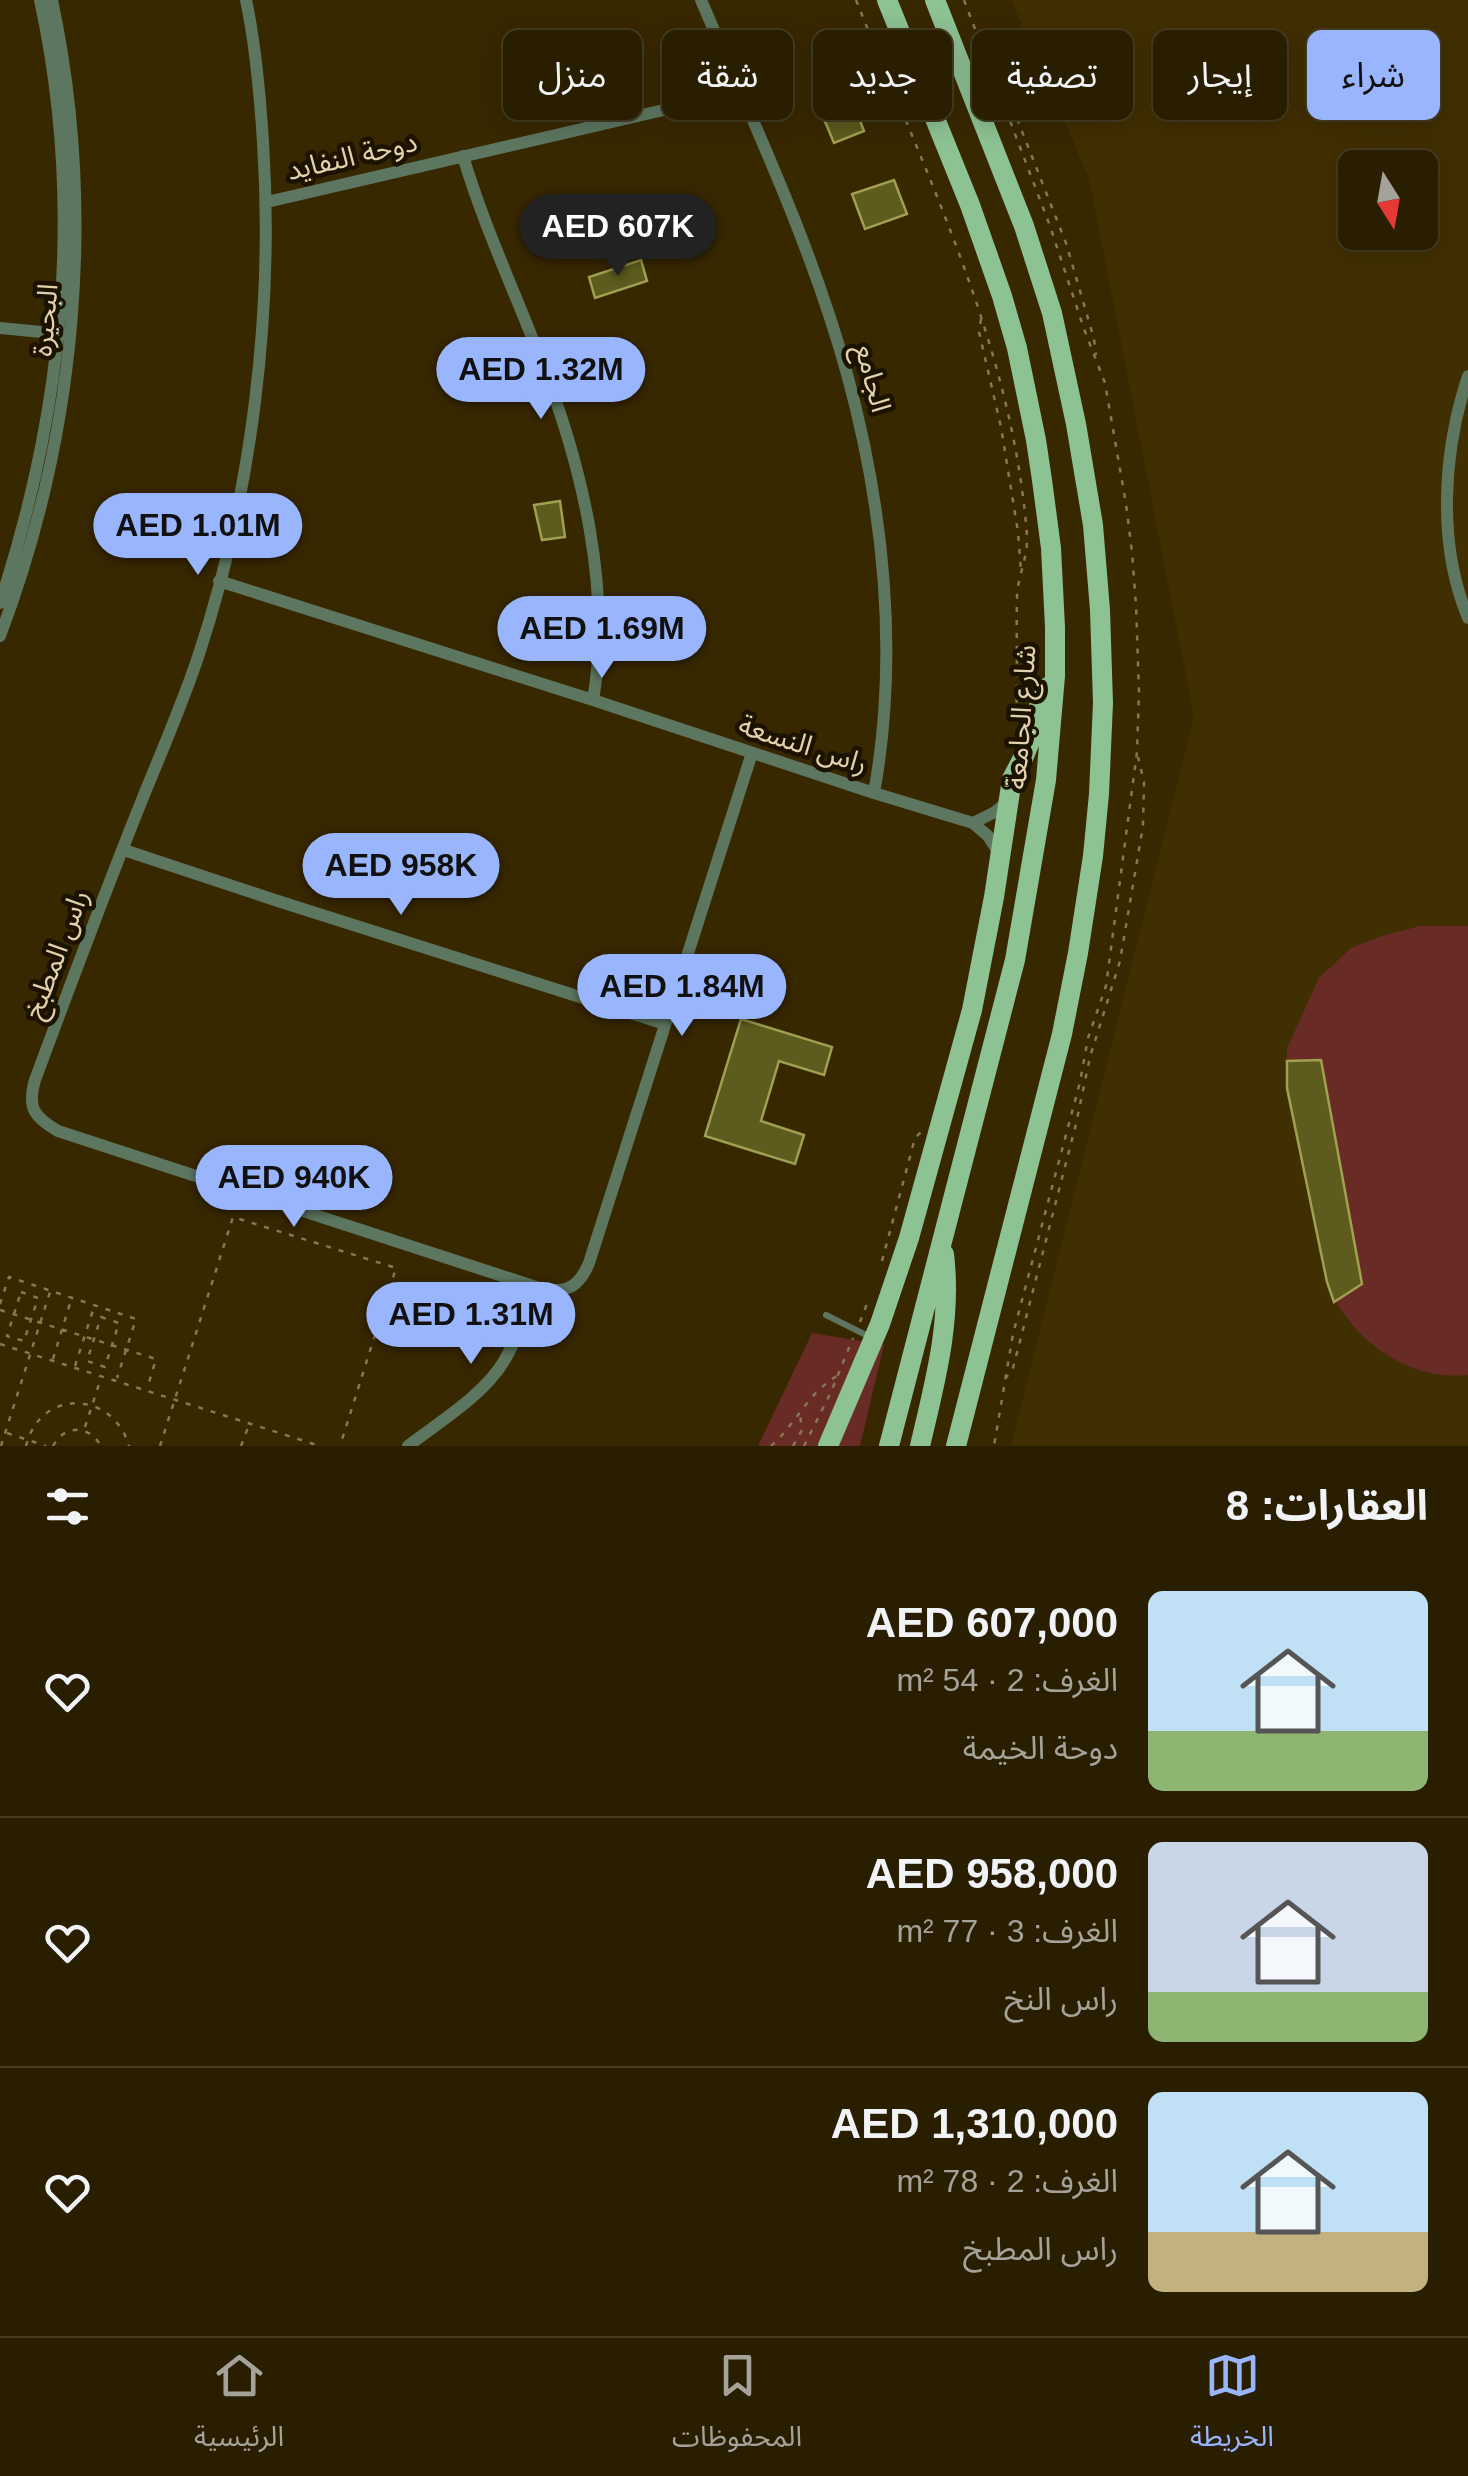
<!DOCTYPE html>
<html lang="ar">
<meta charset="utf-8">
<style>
:root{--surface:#2a1e00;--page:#362b0f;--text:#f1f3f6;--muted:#a5a299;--line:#463c22;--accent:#99b5fd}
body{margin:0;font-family:Arial,"Noto Sans Arabic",sans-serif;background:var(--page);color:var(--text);direction:rtl;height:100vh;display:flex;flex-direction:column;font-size:38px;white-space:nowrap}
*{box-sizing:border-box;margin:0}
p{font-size:32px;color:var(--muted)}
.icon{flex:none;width:55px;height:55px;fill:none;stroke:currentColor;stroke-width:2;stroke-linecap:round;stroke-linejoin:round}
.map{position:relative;height:1446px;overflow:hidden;direction:ltr}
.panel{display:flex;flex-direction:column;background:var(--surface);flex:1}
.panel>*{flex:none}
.guide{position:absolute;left:30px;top:30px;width:1410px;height:90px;direction:rtl;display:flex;gap:20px}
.needle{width:65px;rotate:169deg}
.controls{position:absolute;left:1338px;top:150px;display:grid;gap:20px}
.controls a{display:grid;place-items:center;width:100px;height:100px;border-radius:15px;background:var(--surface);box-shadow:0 5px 25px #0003,0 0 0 2px var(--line);font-size:50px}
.price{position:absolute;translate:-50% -85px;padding:0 22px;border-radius:35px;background:var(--accent);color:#111;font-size:32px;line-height:65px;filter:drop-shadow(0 2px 5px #0008)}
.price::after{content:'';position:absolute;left:50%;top:60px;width:30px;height:22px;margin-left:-15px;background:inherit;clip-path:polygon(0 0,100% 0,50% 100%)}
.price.on{background:#222;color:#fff}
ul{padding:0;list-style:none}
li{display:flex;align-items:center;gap:30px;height:250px;padding:0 40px}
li+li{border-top:2px solid var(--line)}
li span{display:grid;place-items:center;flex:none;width:280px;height:200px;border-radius:15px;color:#555}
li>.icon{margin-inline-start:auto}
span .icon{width:120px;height:120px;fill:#fffc;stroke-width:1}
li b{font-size:42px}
h2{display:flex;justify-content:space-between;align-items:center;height:120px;padding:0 40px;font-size:42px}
.chip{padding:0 35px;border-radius:15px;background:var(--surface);box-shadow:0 5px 25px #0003,0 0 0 2px var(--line);font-size:35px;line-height:90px}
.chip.on{background:var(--accent);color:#111}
.tabs{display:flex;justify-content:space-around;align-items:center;height:140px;border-top:2px solid var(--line);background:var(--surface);font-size:28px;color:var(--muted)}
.tabs a{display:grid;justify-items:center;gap:5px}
.tabs .on{color:var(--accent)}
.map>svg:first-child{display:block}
.built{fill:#402f00;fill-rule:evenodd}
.green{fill:#682b25}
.building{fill:#5d5b1e;stroke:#a19f50;stroke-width:2.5}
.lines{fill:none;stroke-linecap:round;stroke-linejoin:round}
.path{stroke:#887852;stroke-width:2.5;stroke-dasharray:5 8;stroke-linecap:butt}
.service{stroke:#5d7660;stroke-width:6}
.minor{stroke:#5d7660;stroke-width:12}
.primary{stroke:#8dc293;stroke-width:20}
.labels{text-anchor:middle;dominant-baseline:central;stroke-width:9;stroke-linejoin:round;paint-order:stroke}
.street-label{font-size:28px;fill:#e1d1ad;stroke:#1b1200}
</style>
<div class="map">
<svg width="1468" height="1446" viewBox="0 0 1468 1446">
<rect width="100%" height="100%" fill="#382800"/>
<!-- built -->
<path class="built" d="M 1011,0 L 1468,0 L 1468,1446 L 1011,1446 L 1194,717 L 1089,178 ZM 1355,168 L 1420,168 L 1420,232 L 1355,232 Z"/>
<!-- green -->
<path class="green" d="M 1420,926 L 1468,926 L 1468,1375 C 1407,1382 1348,1337 1327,1282 L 1287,1088 L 1287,1048 L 1319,978 L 1351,948 L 1382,936 Z
M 812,1333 L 884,1345 L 860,1446 L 758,1446 Z"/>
<!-- building -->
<path class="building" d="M 852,100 L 864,131 L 834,143 L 821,112 Z
M 894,180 L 907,214 L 865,229 L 852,194 Z
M 641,260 L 647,281 L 595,298 L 589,277 Z
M 560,501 L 565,537 L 542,540 L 534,505 Z
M 741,1019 L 832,1047 L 824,1075 L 779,1061 L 761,1121 L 804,1135 L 795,1164 L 705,1136 Z
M 1321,1060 L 1362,1284 L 1334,1302 L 1327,1282 L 1287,1088 L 1287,1061 Z"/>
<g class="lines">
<!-- path -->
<path class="path" d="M 856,0 C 925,173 1013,347 1027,536 C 1028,558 1018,575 1017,596 C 1016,637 1018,677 1016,718
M 964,0 L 1050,226 L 1084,329 L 1105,383 L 1126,504 L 1132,552 L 1136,605 L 1139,692 L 1137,752 L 1106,986 L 1088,1038 L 1080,1082 L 1013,1334 L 994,1446
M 993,74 L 1003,83 L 1066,243 L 1094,339 L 1096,355
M 981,319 L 979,332 L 1001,427 L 1018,532 L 1021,571
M 882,1261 L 915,1138 L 922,1131
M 21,1292 L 38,1298 L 24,1341 L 7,1336 Z
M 0,1304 L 9,1277 L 136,1319 L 117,1378
M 0,1310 L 156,1359 L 147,1389
M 101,1317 L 119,1323 L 105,1367 L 87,1361 Z
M 860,1322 L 868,1301
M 0,1344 L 320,1446
M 53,1359 L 71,1300
M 75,1366 L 94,1307
M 1005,1379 L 1013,1368 L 1076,1124 L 1090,1057 L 1120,961 L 1143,826 L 1144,782 L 1138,757
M 85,1427 L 101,1378
M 7,1433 L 46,1446
M 1,1446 L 50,1292
M 26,1446 C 40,1388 113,1390 129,1446
M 53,1446 C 65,1424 89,1425 101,1446
M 160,1446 L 233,1217 L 396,1268 L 340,1446
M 241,1446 L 249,1425
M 771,1446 C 796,1424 807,1394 837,1376
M 793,1446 L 802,1430 L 800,1414
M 804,1446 L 831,1392 L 853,1338"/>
<!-- service -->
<path class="service" d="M 826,1315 L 868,1336"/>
<!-- minor -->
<path class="minor" d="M 246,0 C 256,47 260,95 263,142 C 274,312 252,495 198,657 C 183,702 164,746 146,790 C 107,886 71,983 35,1080 C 27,1108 34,1117 58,1131 L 533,1286 C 561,1294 577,1292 589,1263 L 752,753
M 701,0 C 753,122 812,246 847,374 C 884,509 899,655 874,793
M 463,156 C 484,227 516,294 542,363 C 582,466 612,590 593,700
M 267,202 L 741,92
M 0,328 L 62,334
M 1468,376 C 1443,452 1437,543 1468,618
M 219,581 L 593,700 L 874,793 L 973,823 L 988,836 L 999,853
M 0,603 C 64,407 84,203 40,0
M 0,636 C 76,435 97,211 52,0
M 973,823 L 995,812 L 1008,801
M 124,850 L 281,902 L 665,1024
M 408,1446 C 439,1422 484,1395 504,1361 C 518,1338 525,1311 533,1286"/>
<!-- primary -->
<path class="primary" d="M 887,0 L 970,205 L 1002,296 L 1017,348 L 1036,440 L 1042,480 L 1051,548 L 1055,627 L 1055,676 L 1046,780 L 1015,960 L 889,1446
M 935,0 L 1024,226 L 1052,313 L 1076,424 L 1093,525 L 1100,610 L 1103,703 L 1099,794 L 1093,856 L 1078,953 L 1062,1034 L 956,1446
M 828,1446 L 880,1324 L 909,1238 L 972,1010 L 994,897 L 1012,779 L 1024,756 L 1031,739 L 1036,713 L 1048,687
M 920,1446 C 935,1382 952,1321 944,1254"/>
</g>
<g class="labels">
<!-- street labels -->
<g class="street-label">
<text transform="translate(352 156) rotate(-13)">دوحة النفايد</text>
<text transform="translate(45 320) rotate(-85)">البحيرة</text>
<text transform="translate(873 378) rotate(75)">الجامع</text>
<text transform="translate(1021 717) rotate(-86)">شارع الجامعة</text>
<text transform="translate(803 744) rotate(18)">راس النسعة</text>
<text transform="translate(56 954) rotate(-69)">راس المطبخ</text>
</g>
</g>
</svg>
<div class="controls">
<a><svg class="needle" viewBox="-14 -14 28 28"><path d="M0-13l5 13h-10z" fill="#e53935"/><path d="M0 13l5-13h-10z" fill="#a5a299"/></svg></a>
</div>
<b class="price on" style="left:618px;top:279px">AED 607K</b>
<b class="price" style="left:541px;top:422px">AED 1.32M</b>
<b class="price" style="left:198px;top:578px">AED 1.01M</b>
<b class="price" style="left:602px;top:681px">AED 1.69M</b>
<b class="price" style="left:401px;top:918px">AED 958K</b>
<b class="price" style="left:682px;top:1039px">AED 1.84M</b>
<b class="price" style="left:294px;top:1230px">AED 940K</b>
<b class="price" style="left:471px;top:1367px">AED 1.31M</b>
<div class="guide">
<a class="chip on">شراء</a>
<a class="chip">إيجار</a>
<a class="chip">تصفية</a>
<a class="chip">جديد</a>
<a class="chip">شقة</a>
<a class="chip">منزل</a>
</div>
</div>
<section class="panel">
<h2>العقارات: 8<svg class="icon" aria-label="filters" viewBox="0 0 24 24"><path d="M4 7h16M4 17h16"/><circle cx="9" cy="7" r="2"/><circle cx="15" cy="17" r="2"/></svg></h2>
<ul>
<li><span style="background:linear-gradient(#bfe0f5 70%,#8fb573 0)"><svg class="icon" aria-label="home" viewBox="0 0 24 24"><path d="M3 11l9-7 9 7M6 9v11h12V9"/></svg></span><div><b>AED 607,000</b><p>الغرف: 2 · 54 m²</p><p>دوحة الخيمة</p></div><svg class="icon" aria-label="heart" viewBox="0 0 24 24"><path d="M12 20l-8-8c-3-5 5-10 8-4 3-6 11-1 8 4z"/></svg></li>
<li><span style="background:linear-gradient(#c9d6e8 75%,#8fb573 0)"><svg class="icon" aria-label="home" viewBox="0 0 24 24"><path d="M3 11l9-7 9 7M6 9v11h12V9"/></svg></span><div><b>AED 958,000</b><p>الغرف: 3 · 77 m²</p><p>راس النخ</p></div><svg class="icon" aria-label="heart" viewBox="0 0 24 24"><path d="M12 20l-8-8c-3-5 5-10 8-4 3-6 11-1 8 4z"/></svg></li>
<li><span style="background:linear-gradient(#bfe0f5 70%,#c2b280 0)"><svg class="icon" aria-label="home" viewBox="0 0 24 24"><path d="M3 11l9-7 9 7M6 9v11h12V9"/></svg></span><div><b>AED 1,310,000</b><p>الغرف: 2 · 78 m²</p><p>راس المطبخ</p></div><svg class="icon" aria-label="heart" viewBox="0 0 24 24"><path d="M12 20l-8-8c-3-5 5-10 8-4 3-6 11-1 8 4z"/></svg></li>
</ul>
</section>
<nav class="tabs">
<a class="on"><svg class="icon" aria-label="map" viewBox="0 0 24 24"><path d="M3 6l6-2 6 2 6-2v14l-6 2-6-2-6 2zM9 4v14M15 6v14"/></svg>الخريطة</a>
<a><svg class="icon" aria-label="saved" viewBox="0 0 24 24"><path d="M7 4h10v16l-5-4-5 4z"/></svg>المحفوظات</a>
<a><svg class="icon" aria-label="home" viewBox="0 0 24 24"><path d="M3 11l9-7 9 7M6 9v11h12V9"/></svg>الرئيسية</a>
</nav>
